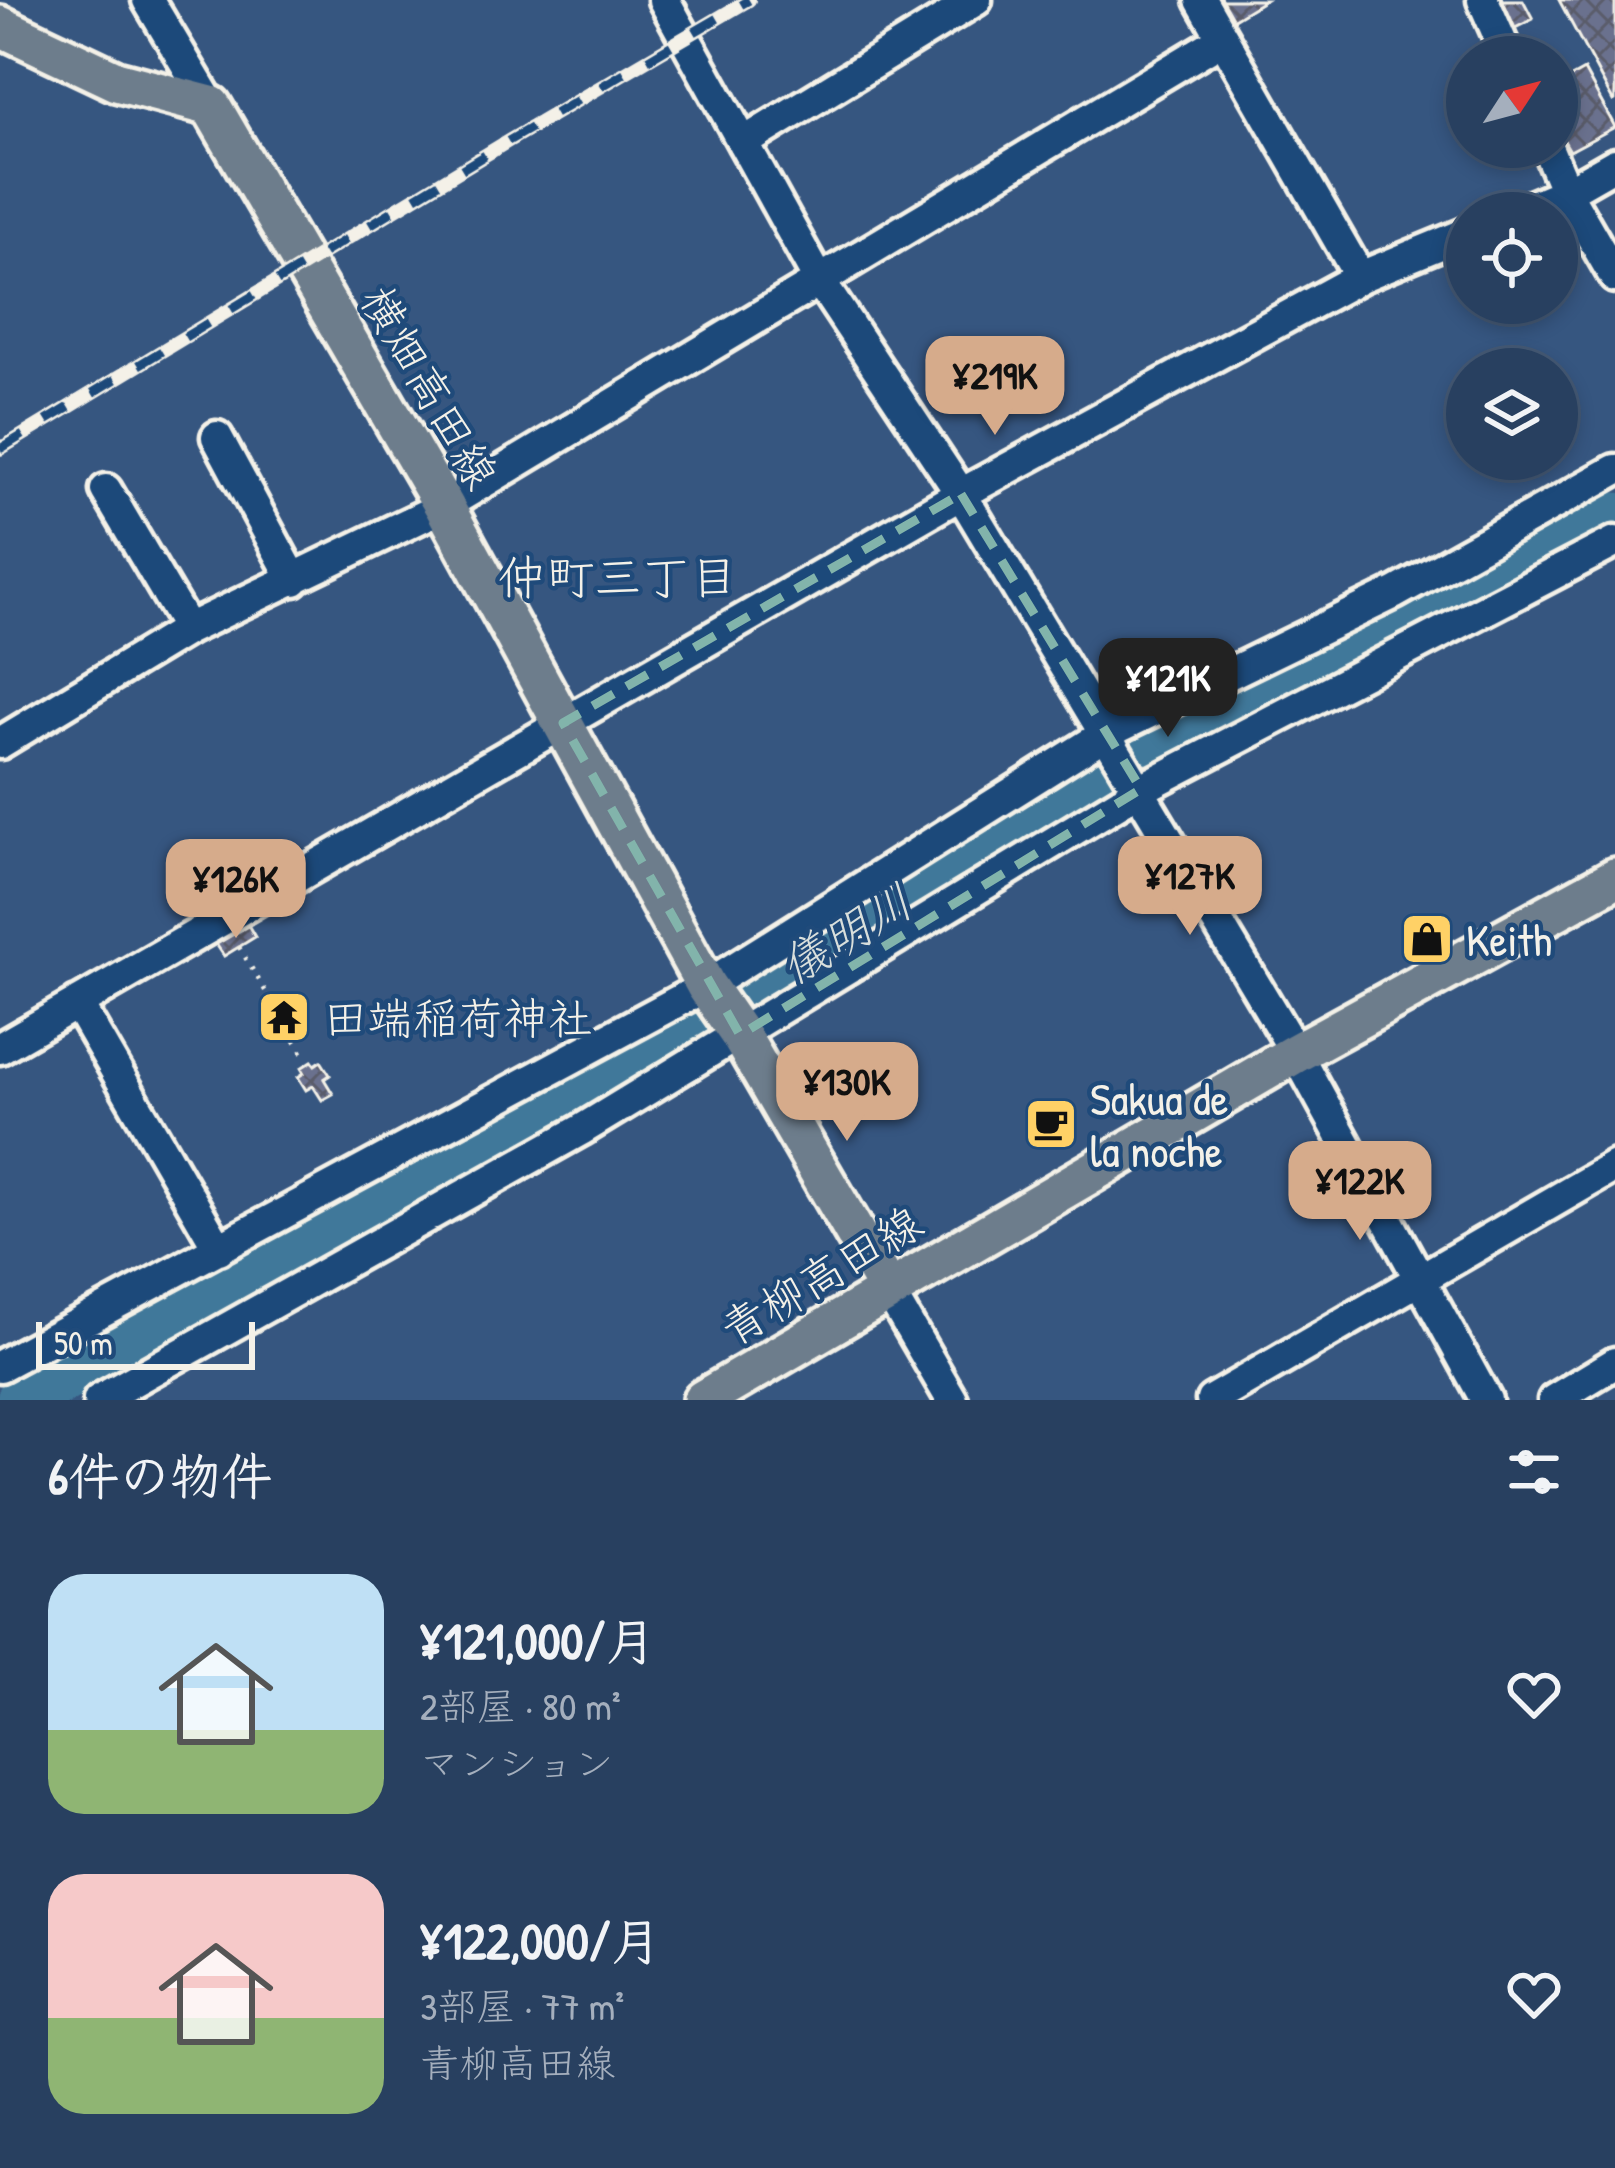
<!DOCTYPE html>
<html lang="ja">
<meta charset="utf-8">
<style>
:root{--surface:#284060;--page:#304766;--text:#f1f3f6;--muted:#a5afbd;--line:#445975;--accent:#d6ab8b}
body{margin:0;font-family:"Patrick Hand","Klee One",sans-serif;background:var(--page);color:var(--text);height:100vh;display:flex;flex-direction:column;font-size:45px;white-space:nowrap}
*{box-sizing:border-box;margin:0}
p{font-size:39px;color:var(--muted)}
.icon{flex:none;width:66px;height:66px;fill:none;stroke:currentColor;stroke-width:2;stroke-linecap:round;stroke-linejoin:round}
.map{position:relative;height:1400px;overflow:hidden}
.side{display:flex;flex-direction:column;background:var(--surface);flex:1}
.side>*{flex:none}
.needle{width:78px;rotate:54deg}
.fabs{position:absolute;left:1446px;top:36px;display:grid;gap:24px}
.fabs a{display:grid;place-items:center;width:132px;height:132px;border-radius:50%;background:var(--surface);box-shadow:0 6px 18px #0003,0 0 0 3px var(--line);font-size:60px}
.scale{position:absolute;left:36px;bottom:30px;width:219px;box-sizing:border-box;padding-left:12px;border:6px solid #f4f1e8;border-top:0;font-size:33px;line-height:42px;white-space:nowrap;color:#f4f1e8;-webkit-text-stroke:9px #1f4a7a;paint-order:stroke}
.price{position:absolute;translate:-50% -102px;padding:0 27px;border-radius:24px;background:var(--accent);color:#111;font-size:39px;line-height:78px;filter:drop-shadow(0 3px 6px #0008)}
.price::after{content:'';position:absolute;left:50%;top:72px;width:36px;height:27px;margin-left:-18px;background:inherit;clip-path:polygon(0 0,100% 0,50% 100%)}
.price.current{background:#222;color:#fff}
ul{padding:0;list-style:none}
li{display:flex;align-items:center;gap:36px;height:300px;padding:0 48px}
li span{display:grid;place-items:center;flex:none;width:336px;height:240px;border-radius:36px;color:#555}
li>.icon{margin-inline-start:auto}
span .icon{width:144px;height:144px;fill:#fffc;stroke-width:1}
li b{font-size:51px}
h2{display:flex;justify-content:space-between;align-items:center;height:144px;padding:0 48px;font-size:51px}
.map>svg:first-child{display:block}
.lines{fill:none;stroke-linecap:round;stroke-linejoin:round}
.river{stroke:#40789a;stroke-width:51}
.building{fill:url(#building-cross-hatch);stroke:#f4f1e8;stroke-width:3}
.minor-casing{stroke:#f4f1e8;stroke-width:39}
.major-casing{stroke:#f4f1e8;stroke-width:48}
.path{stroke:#f4f1e8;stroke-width:4.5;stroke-dasharray:3 9;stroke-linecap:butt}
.minor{stroke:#1f4a7a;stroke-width:30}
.major{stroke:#6d7d8c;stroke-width:39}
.rail-casing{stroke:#f4f1e8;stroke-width:14}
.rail{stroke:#1f4a7a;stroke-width:9;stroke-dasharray:27;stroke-linecap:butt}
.marked{fill:none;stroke:#82b4ab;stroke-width:9;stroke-dasharray:24 15;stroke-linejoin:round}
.labels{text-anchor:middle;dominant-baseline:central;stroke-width:9;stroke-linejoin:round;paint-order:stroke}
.street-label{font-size:45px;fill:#f4f1e8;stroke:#1f4a7a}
.poi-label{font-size:45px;fill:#f4f1e8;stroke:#1f4a7a;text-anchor:start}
.neighbourhood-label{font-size:48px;fill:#f4f1e8;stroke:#1f4a7a}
.water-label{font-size:48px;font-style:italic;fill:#d9dfdc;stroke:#1f4a7a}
</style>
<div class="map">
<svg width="1615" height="1400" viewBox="0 0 1615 1400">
<defs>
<pattern id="building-cross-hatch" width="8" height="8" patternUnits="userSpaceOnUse" patternTransform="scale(3)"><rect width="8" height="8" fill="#6a718e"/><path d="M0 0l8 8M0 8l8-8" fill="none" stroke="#5a5c6a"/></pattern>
</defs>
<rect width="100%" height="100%" fill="#365680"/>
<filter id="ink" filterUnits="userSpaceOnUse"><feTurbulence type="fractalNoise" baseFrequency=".00833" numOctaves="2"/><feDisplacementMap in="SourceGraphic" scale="24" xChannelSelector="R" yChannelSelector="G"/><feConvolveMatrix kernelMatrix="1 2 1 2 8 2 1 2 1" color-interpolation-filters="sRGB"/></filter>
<g filter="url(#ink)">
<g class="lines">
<!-- river -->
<path class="river" d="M 22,1400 L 628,1065 L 1138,755 L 1615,518"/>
</g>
<!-- building -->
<path class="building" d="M 1209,0 L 1265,0 L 1224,25 Z
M 1505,0 L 1523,0 L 1533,19 L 1505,33 L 1491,8 Z
M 1559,0 L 1615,0 L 1615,100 L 1613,101 Z
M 1584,70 L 1615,127 L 1570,151 L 1557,129 L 1557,85 Z
M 248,925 L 255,937 L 224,956 L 216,944 Z
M 312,1061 L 315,1065 L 321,1061 L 330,1075 L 324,1079 L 333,1094 L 322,1100 L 313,1086 L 306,1090 L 298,1077 L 304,1073 L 301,1068 Z"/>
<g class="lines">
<!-- minor casing -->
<g class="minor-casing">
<path id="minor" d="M 148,0 L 211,106
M 664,0 L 819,280 L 961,494 L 1296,1053 L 1486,1400
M 1201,0 L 1360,277
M 1483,0 L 1508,57
M 743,143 L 976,0
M 1547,147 L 1566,192 L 1615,277
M 1516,213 L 1566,192 L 1615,164
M 217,437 L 294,580
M 106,490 L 188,629
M 0,743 L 188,629 L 444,506 L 1222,39
M 77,1003 L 219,1249
M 0,1048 L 961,494 L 1360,277 L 1467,233
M 888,1290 L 952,1400
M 0,1366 L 706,986 L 1107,733 L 1395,593 L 1615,470
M 99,1400 L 581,1130 L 1141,789 L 1615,542
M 1212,1400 L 1615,1166
M 1554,1400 L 1615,1363"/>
</g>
<!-- major casing -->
<g class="major-casing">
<path id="major" d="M 0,26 L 116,81 L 211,106 L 444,506 L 706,986 L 740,1035 L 888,1290
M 703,1400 L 1296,1053 L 1615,878"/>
</g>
<!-- path -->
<path class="path" d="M 239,947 L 306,1059"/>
<!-- minor -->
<use href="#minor" class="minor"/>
<!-- major -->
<use href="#major" class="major"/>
<!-- rail casing -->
<g class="rail-casing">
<path id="rail" d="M 0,449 L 510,140 L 749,0"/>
</g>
<!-- rail -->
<use href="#rail" class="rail"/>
</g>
</g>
<!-- marked area -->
<path class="marked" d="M 961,494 L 1141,789 L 740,1035 L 563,723 Z"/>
<!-- icons -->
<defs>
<g id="shop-square" transform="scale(2.7)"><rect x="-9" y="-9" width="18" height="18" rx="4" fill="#ffd166" stroke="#1f4a7a"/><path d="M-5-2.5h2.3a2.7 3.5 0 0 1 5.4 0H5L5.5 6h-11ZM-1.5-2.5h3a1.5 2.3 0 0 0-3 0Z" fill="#111"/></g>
<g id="temple-square" transform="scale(2.7)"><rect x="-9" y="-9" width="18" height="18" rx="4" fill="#ffd166" stroke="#1f4a7a"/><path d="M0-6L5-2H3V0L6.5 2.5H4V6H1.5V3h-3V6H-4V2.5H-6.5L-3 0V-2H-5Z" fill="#111"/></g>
<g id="cafe-square" transform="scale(2.7)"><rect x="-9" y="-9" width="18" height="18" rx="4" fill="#ffd166" stroke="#1f4a7a"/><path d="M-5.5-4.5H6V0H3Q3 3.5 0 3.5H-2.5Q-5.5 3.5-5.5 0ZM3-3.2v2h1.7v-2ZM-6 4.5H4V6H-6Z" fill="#111"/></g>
</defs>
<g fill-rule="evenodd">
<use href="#shop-square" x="1427" y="939"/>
<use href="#temple-square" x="284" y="1017"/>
<use href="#cafe-square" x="1051" y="1124"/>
</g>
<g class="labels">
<!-- street labels -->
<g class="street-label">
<text transform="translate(430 387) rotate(60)">横畑高田線</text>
<text transform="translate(821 1275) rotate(-31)">青柳高田線</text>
</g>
<!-- poi labels -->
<g class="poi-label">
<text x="1466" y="939">Keith</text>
<text x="323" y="1017">田端稲荷神社</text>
<text x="1090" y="1098">Sakua de<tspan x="1090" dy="52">la noche</tspan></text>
</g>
<!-- neighbourhood labels -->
<g class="neighbourhood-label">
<text x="618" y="576">仲町三丁目</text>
</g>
<!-- water labels -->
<g class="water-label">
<text transform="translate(846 933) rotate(-31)">儀明川</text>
</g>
</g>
</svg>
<div class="fabs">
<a><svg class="needle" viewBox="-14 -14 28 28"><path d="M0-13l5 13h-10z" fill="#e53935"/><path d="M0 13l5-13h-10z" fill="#a5afbd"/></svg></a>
<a><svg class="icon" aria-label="locate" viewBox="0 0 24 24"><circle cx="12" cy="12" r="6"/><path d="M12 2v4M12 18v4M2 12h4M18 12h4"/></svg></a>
<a><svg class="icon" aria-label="layers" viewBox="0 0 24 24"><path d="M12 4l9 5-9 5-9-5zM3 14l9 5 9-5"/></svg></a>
</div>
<div class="scale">50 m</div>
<b class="price" style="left:995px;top:438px">¥219K</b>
<b class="price current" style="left:1168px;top:740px">¥121K</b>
<b class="price" style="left:1190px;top:938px">¥127K</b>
<b class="price" style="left:236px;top:941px">¥126K</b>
<b class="price" style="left:847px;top:1144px">¥130K</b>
<b class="price" style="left:1360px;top:1243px">¥122K</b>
</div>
<section class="side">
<h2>6件の物件<svg class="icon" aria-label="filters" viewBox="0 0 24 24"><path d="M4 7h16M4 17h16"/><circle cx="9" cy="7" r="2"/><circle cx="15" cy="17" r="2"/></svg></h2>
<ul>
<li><span style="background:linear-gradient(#bfe0f5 65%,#8fb573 0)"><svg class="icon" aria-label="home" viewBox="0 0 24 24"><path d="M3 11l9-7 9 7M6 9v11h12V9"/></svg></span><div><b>¥121,000/月</b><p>2部屋 · 80 m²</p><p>マンション</p></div><svg class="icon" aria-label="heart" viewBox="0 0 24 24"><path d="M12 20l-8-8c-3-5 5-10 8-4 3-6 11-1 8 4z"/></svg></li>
<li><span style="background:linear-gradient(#f6c9c9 60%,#8fb573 0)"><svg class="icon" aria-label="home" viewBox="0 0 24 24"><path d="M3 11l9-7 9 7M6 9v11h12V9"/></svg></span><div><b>¥122,000/月</b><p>3部屋 · 77 m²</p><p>青柳高田線</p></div><svg class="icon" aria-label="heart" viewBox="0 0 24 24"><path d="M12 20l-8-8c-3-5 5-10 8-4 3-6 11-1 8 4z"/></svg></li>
</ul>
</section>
